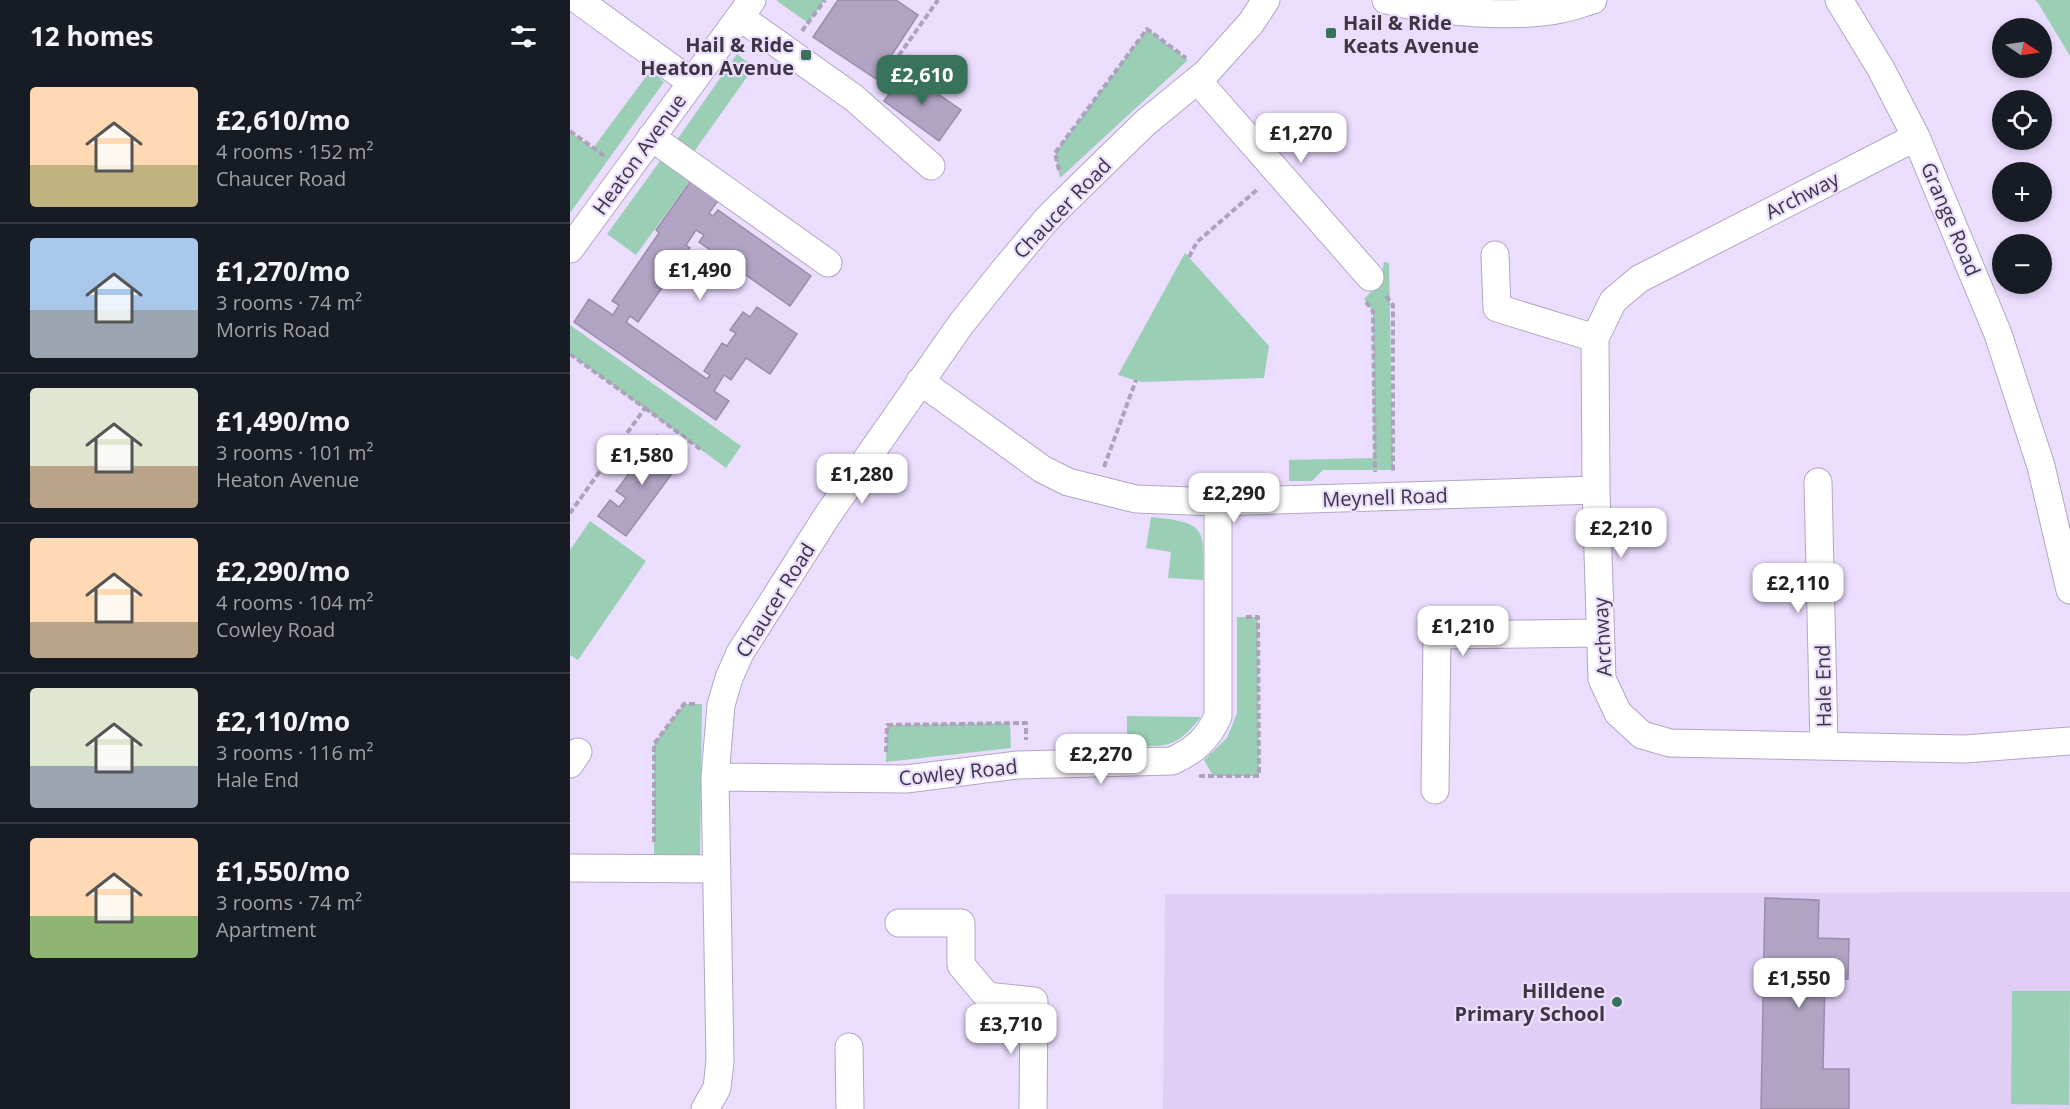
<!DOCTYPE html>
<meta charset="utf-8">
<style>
:root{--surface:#171b24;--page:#242831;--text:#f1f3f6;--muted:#9ea1a6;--line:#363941;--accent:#39725a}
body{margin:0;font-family:"Open Sans",sans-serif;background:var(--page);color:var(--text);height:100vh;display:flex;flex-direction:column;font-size:22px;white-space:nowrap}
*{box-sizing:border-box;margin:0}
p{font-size:20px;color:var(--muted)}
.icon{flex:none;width:33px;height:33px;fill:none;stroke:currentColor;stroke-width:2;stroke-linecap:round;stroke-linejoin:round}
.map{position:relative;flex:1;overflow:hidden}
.sheet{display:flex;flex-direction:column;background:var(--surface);width:570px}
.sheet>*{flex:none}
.needle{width:39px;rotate:103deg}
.tools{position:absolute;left:1422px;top:18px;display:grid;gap:12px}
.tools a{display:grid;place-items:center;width:60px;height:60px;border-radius:50%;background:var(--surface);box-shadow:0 3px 9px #0003;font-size:30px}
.price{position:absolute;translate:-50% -51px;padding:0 14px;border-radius:12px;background:#fff;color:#222;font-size:20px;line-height:39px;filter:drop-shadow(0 2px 3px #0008)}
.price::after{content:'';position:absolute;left:50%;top:36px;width:18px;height:14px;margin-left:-9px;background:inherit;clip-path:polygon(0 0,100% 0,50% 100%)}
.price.current{background:var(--accent);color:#fff}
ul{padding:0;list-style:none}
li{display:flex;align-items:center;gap:18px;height:150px;padding:0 30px}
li+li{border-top:2px solid var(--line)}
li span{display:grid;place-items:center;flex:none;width:168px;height:120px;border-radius:6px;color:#555}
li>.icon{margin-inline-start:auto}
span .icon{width:72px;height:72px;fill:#fffc;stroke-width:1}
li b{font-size:26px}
h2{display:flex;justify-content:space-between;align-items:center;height:72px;padding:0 30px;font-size:26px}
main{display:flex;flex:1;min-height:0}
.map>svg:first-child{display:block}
.built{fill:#e0cef6}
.green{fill:#9acfb6}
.building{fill:#b1a3c3;stroke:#998cab;stroke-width:1.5}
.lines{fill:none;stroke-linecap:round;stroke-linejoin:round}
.minor-casing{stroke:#b3a5c5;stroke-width:29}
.path{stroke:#ada2bc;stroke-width:4;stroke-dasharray:6 3;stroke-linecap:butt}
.minor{stroke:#fff;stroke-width:27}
.poi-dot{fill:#39725a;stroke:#ebddfe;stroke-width:2}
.labels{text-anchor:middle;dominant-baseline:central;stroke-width:4.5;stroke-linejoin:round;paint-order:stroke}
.poi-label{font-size:20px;font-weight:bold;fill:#3c3643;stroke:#ebddfe;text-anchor:end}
.street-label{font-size:20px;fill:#3c3643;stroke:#ebddfe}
</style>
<main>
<section class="sheet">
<h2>12 homes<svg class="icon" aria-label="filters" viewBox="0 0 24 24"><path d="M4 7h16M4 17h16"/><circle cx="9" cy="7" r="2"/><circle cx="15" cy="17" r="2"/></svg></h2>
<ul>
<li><span style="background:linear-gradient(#ffd9b3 65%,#c2b280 0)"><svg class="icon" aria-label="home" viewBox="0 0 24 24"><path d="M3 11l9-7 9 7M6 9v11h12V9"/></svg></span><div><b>£2,610/mo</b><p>4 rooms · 152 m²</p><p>Chaucer Road</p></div></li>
<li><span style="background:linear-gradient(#a9c7e8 60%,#9aa5b1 0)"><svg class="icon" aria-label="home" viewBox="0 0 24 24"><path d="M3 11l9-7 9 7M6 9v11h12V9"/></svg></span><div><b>£1,270/mo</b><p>3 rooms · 74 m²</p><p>Morris Road</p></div></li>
<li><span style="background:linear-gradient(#dfe7d0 65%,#b9a48a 0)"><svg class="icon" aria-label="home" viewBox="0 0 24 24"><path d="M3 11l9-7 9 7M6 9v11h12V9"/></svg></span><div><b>£1,490/mo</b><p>3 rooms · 101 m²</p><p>Heaton Avenue</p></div></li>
<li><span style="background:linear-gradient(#ffd9b3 70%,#b9a48a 0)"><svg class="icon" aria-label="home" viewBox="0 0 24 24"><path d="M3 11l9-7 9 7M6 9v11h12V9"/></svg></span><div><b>£2,290/mo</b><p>4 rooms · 104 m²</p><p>Cowley Road</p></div></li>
<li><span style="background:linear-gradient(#dfe7d0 65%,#9aa5b1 0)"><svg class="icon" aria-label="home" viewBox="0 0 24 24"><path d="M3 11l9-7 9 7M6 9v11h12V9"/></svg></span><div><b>£2,110/mo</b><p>3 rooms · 116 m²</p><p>Hale End</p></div></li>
<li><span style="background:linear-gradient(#ffd9b3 65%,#8fb573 0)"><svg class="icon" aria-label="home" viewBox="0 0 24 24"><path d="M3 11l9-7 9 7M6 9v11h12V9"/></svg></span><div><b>£1,550/mo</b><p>3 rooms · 74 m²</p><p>Apartment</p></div></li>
</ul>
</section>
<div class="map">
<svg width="1500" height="1109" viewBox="0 0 1500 1109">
<rect width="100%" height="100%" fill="#ebddfe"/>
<!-- built -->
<path class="built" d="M 1500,892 L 1500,1109 L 593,1109 L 595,894 Z"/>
<!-- green -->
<path class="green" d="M 208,0 L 255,0 L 238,23 L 207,1 Z
M 1465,0 L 1500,0 L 1500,56 L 1468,3 Z
M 577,29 L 618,60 L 490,178 L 485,153 Z
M 167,54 L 184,67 L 121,156 L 104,144 Z
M 81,70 L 94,82 L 0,213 L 0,132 L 23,148 Z
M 93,157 L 122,178 L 66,255 L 37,234 Z
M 615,253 L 699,346 L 694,378 L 571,382 L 548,375 Z
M 814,262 L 819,263 L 823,470 L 753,470 L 742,481 L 719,481 L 719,460 L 804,458 L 803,311 L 794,299 L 810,283 Z
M 0,325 L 171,446 L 156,468 L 0,354 Z
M 581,517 C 637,523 634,527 633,580 L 598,578 L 601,552 L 576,548 Z
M 20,521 L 76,561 L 8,660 L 0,655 L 0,550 Z
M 667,617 L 688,617 L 689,776 L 643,776 L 634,760 L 657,738 L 667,713 Z
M 114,704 L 132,704 L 130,861 L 84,860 L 84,744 Z
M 557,716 L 631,717 C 604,750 597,746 557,746 Z
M 440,723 L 441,748 L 316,762 L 317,725 Z
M 1442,991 L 1500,991 L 1499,1105 L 1441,1104 Z"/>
<!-- building -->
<path class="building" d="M 268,0 L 326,0 L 348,15 L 306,79 L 243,37 Z
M 335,71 L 391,110 L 369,141 L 314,101 Z
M 123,178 L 150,198 L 139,213 L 143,216 L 148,210 L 241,276 L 220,306 L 129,242 L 134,235 L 126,230 L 116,245 L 120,248 L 68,322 L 60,316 L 56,322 L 137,379 L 140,375 L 134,371 L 152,343 L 157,346 L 166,333 L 160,330 L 173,312 L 180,317 L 187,307 L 227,334 L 200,374 L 176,358 L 161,380 L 154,375 L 144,391 L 159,401 L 146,420 L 4,322 L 19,299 L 43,315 L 49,305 L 42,301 L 89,233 L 86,230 Z
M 87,435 L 115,456 L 56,536 L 28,516 L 40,500 L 49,507 L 56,498 L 46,491 L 68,461 L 77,468 L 83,460 L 74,453 Z
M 1195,898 L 1249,900 L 1248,938 L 1279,939 L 1278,979 L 1255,979 L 1253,1069 L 1279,1069 L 1279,1109 L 1191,1109 Z"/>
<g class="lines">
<!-- minor casing -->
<g class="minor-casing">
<path id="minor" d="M 8,0 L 121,82
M 816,0 C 863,12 944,19 991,9 C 1002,7 1012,3 1023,0
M 1269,0 L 1311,69 L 1346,137 L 1428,334 L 1471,466 L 1500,590
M 170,17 L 284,98 L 361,166
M 628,81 L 800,277
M 81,137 L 258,263
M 1346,137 L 1069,279 L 1043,301 L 1025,338 L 1026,490 L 1032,679 L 1048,713 L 1072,735 L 1100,743 L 1395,749 L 1500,741
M 0,249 L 182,0
M 925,255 L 927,308 L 1025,338
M 350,381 L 472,469 L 498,482 L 566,499 L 648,502 L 1026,490
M 1248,482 L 1254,745
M 0,764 L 8,752
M 145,777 L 336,779 L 448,765 L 602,761 C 624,751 638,739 648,716 L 648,502
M 865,790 L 867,635 L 1030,633
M 0,868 L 147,869
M 329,923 L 391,923 L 391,965 L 417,996 L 464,1001 L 463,1109
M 279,1047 L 280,1109
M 135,1109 L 147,1088 L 150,1061 L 145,777 L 151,705 L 159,678 L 170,653 L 257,516 L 391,324 L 435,269 L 477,219 L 495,201 L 575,123 L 636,73 L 681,23 L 696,0"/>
</g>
<!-- path -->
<path class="path" d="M 232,31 L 255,0
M 308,85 L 368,0
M 0,131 L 36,157
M 489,170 L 485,153 L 577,29 L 616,58
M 619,257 L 627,242 L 689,188
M 816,296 L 823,305 L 823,473
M 796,302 L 803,311 L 805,472
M 0,354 L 75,408 L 0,513
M 75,408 L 133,451
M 534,467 L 566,380
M 316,752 L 317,725 L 456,723 L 456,740
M 629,776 L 689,776 L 688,617 L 673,617
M 84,842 L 84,744 L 114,704 L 126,704"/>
<!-- minor -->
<use href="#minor" class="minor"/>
</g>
<!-- markers -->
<g class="poi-dot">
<rect x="755" y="27" width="12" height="12" rx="3"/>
<rect x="230" y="49" width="12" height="12" rx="3"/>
<circle cx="1047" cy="1002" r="6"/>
</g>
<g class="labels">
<!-- poi labels -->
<g class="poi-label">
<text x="773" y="22" text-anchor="start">Hail &amp; Ride<tspan x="773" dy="23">Keats Avenue</tspan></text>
<text x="224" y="44">Hail &amp; Ride<tspan x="224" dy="23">Heaton Avenue</tspan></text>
<text x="1035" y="990">Hilldene<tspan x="1035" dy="23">Primary School</tspan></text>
</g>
<!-- street labels -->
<g class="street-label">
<text transform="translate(69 154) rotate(-54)">Heaton Avenue</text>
<text transform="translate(1232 195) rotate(-27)">Archway</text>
<text transform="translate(492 208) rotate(-46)">Chaucer Road</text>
<text transform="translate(1381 219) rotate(67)">Grange Road</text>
<text transform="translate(815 497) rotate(-2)">Meynell Road</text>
<text transform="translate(205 600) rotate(-58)">Chaucer Road</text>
<text transform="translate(1032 637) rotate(-93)">Archway</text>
<text transform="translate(1253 686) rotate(-91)">Hale End</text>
<text transform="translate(388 772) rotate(-6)">Cowley Road</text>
</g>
</g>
</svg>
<div class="tools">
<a><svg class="needle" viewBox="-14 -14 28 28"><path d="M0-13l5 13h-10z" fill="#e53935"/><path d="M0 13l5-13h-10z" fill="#9ea1a6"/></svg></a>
<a><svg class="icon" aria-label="locate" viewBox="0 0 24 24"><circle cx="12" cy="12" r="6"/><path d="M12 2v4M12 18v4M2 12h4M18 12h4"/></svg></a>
<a>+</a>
<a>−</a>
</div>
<b class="price current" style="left:352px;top:106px">£2,610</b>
<b class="price" style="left:731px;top:164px">£1,270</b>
<b class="price" style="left:130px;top:301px">£1,490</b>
<b class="price" style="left:72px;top:486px">£1,580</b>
<b class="price" style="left:292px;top:505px">£1,280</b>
<b class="price" style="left:664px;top:524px">£2,290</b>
<b class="price" style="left:1051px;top:559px">£2,210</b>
<b class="price" style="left:1228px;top:614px">£2,110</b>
<b class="price" style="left:893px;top:657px">£1,210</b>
<b class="price" style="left:531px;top:785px">£2,270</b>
<b class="price" style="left:1229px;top:1009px">£1,550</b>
<b class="price" style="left:441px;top:1055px">£3,710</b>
</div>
</main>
